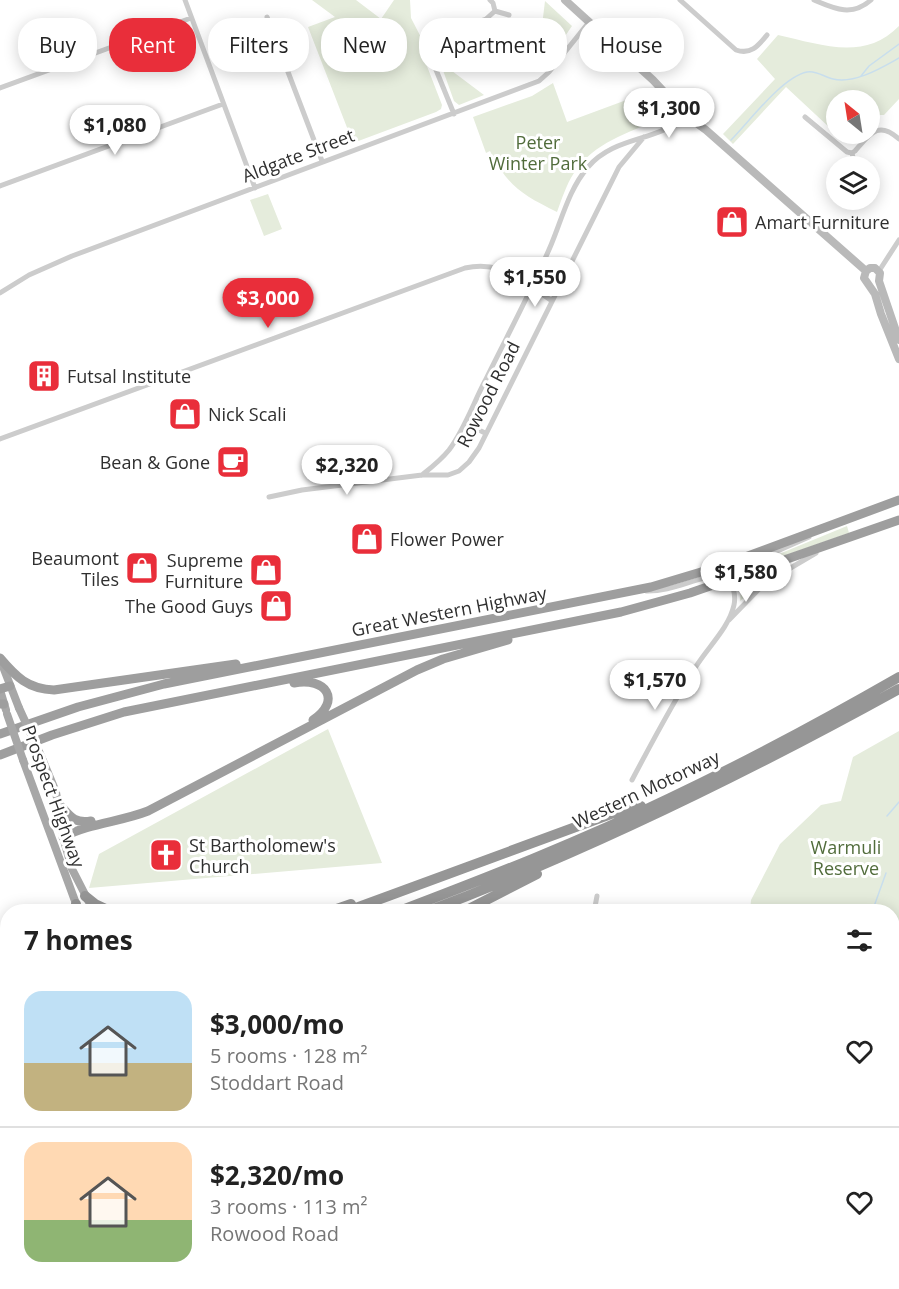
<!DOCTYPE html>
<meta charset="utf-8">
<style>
:root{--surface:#fff;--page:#f6f6f6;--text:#222;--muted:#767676;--line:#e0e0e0;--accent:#e92e3a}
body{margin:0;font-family:"Open Sans",sans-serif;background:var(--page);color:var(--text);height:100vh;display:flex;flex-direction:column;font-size:22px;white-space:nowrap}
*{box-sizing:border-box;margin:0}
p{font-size:20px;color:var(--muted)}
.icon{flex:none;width:33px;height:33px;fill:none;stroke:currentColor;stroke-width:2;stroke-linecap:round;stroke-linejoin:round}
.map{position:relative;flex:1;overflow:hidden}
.panel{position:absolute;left:0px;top:904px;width:900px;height:386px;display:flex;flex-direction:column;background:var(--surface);border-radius:24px 24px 0 0;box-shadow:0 3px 15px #0003}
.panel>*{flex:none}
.top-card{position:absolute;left:18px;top:18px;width:864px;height:54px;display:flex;gap:12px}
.needle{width:39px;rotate:330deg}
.buttons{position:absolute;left:826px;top:90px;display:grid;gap:12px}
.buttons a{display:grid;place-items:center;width:54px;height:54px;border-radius:50%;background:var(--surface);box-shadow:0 3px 15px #0003;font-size:30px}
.price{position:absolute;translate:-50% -51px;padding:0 14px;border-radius:21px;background:#fff;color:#222;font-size:20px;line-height:39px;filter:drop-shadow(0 2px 3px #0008)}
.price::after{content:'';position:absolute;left:50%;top:36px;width:18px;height:14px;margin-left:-9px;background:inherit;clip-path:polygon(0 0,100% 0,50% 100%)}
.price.on{background:var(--accent);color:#fff}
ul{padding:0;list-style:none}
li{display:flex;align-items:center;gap:18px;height:150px;padding:0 24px}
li+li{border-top:2px solid var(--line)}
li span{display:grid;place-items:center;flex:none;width:168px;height:120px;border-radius:18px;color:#555}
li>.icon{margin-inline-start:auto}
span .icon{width:72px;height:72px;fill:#fffc;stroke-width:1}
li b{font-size:26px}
h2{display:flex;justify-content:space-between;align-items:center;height:72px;padding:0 24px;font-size:26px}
.tag{padding:0 21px;border-radius:24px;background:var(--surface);box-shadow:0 3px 15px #0003;font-size:21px;line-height:54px}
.tag.on{background:var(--accent);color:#fff}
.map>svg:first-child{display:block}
.green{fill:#e5ecdc}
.water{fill:#c8deed}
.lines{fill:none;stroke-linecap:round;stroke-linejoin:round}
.stream{stroke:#c8deed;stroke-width:1.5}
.minor{stroke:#ccc;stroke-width:5}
.tertiary{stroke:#ccc;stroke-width:7}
.secondary{stroke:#b9b9b9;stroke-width:8}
.primary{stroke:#a7a7a7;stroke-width:8}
.trunk{stroke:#9e9e9e;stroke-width:9}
.motorway{stroke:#969696;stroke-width:10}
.primary-bridge{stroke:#a7a7a7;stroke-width:8}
.labels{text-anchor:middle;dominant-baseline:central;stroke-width:6;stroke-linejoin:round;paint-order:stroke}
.park-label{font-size:18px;fill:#516c3b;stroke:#fff}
.street-label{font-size:18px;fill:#2f2f2f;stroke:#fff}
.poi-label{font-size:18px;fill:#2f2f2f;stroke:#fff;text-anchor:start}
</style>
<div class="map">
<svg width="899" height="1289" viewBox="0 0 899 1289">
<rect width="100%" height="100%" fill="#fff"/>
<!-- green -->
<path class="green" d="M 312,0 L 356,0 L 381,19 L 394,0 L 410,0 L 411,18 L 426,47 L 425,61 L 442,105 L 441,109 L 436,112 L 353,143 L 308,27 L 335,17 Z
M 545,1 L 572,26 L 557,48 L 541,34 Z
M 899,26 L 899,99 L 884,115 L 878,115 L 870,123 L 870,100 L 837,100 L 837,134 L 861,134 L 853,142 L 845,142 L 786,87 L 733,144 L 723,134 L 775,79 L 757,59 L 778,35 C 820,44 864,62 899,26 Z
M 440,62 L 484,95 L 459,105 L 454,101 Z
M 553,83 L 567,122 L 648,92 L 662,105 L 666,112 L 665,116 L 661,119 C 629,132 593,143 574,173 C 566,185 562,199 557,212 C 523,195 508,187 490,151 L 486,153 L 473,117 L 532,96 Z
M 268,194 L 282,229 L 264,236 L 250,200 Z
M 847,526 L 849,533 L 755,566 L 755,564 Z
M 783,567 L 784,568 L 766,580 L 740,601 L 742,581 Z
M 328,729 L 382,863 L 89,888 L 99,854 Z
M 899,731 L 899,952 L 893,963 L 892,912 L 750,912 L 751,900 L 780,844 L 821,805 L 841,801 L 853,757 Z
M 0,1141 L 7,1141 L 8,1282 L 125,1283 L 128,1289 L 0,1289 Z
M 440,1282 L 443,1289 L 146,1289 L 142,1283 Z"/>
<!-- water -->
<path class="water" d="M 893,1060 L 899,1065 L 899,1138 L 893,1142 Z"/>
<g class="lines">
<!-- stream -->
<path class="stream" d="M 861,76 L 869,66 L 899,44
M 731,140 C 749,122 782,77 807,72 C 816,70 824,77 833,79 C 855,84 881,68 899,58
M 887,816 L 899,802
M 872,912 L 886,873
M 816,1289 L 816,1282"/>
<!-- minor -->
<path class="minor" d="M 185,0 L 255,188
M 490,0 L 493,3 L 495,11
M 680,0 L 736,50 C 751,55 758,46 767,35
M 814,0 C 835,9 852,17 871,0
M 495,11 L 509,15
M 267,17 L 322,161
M 0,88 L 191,18
M 454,114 L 432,60 L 431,51 L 435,42 L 459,29 L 486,19 L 495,11
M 805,117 L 847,152 L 852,153 L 855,151 C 870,134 878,120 899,139
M 852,153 L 855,166
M 0,186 L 223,104
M 879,271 L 899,240
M 533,284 L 546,282 L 558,288
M 0,293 L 29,275 L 72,256 L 539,81 L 549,72 L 589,22
M 465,423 L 485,433
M 0,439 L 465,268 C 492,262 510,272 533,284 L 536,290 L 552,301
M 422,475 C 432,467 441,460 449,450 C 464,430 473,404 485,381 C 507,336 531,292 551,245 C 562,219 569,189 588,167 C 614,137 652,142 681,120
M 269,497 L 302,490 L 422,475 L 448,475 L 459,471 L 469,462 L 479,448 L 619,167 L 644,137
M 731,578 L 739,568 L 809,537
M 729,620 L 765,583 L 816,553
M 632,780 C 652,742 672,704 695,668 C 707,648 729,628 734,605 C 736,596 733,581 726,576 C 700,574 675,592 646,591
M 594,912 L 597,896
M 133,1282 L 137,1289"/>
<!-- tertiary -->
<path class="tertiary" d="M 502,1289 L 505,1282
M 509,1289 L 513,1282"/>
<!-- secondary -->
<path class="secondary" d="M 565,0 L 653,80 L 681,110
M 681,110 L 678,116 L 681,120 L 685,122 L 691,119
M 681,110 L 689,109 L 692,115 L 691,119
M 691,119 L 706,130 L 866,271
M 866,271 L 864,278 L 875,294 L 881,314 L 899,359
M 866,271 L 870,268 L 875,268 L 880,273 L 879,281 L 899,340
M 588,1282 L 599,1289
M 619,1282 L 630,1289"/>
<!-- primary -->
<path class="primary" d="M 0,659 L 19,708
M 0,690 L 6,710
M 41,756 L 56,792 L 63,837 L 72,869 L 94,912
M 23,760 L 78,909"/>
<!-- trunk -->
<path class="trunk" d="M 0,658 C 16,677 28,689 54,690 L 236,664
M 294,683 C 326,677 342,700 313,720
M 0,689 L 10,686
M 0,704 L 4,704
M 0,734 L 78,707 L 164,684 L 651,587 L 721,566 L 899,500
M 0,755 L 52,735 L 124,712 L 621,612 L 690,593 L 899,520
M 59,804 C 70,816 74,824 91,821
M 63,837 C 90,823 120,822 148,811 L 417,670 L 443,659 L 508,640"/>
<!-- motorway -->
<path class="motorway" d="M 85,896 L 95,904 L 112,912
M 75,912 L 76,904
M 328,912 L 351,904
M 345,912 L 611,814 L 641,806
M 397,912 C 489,877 581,841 670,798 C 748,761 824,720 899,677
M 426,912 C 590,850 745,774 899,689
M 463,912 L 537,874
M 0,1014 L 8,1009
M 0,1061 L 8,1058
M 0,1072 L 8,1069
M 0,1102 L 8,1102
M 0,1111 L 8,1110"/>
<!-- primary-bridge -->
<path class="primary-bridge" d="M 19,708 L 41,756
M 7,714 L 23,760"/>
</g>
<!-- icons -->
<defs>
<g id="shop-square" transform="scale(1.725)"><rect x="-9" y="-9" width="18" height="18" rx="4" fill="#e92e3a" stroke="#fff"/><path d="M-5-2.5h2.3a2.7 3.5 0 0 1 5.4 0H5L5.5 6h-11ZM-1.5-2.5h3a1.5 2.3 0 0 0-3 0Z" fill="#fff"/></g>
<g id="building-square" transform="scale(1.725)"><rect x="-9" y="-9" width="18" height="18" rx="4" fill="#e92e3a" stroke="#fff"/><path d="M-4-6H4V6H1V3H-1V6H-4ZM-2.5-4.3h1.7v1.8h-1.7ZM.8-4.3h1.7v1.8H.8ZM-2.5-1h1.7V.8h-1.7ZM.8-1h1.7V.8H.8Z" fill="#fff"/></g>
<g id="cafe-square" transform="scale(1.725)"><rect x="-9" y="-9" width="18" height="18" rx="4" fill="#e92e3a" stroke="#fff"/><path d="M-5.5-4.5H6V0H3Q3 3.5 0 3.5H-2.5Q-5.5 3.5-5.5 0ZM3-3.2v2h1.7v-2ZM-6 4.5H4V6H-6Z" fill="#fff"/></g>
<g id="church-square" transform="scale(1.725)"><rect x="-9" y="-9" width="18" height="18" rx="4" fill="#e92e3a" stroke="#fff"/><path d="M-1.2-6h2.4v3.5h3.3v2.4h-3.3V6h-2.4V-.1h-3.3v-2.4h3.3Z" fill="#fff"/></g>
</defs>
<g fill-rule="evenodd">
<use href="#shop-square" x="732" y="222"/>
<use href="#building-square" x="44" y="376"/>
<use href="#shop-square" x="185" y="414"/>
<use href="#cafe-square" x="233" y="462"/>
<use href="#shop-square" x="367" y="539"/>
<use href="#shop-square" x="142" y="568"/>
<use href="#shop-square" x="266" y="570"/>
<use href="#shop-square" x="276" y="606"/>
<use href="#church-square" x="166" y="855"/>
</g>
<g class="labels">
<!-- park labels -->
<g class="park-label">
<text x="538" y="142">Peter<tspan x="538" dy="21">Winter Park</tspan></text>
<text x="846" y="847">Warmuli<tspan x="846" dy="21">Reserve</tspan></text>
</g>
<!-- street labels -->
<g class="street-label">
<text transform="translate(298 155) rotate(-21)">Aldgate Street</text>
<text transform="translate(488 394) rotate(-63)">Rowood Road</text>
<text transform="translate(449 611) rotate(-11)">Great Western Highway</text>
<text transform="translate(646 789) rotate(-25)">Western Motorway</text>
<text transform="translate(54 796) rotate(70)">Prospect Highway</text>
</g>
<!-- poi labels -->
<g class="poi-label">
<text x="755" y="222">Amart Furniture</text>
<text x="67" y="376">Futsal Institute</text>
<text x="208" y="414">Nick Scali</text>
<text x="210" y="462" text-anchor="end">Bean &amp; Gone</text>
<text x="390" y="539">Flower Power</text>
<text x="119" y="558" text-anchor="end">Beaumont<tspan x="119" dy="21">Tiles</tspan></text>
<text x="243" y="560" text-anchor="end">Supreme<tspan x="243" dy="21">Furniture</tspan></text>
<text x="253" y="606" text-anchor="end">The Good Guys</text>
<text x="189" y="845">St Bartholomew's<tspan x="189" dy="21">Church</tspan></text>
</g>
</g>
</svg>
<div class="buttons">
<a><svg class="needle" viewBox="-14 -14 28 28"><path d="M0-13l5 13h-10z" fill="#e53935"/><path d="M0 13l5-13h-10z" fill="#767676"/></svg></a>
<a><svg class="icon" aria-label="layers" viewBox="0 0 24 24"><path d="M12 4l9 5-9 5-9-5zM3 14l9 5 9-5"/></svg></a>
</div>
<b class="price" style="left:669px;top:139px">$1,300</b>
<b class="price" style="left:115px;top:156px">$1,080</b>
<b class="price" style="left:535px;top:308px">$1,550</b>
<b class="price on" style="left:268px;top:329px">$3,000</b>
<b class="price" style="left:347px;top:496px">$2,320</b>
<b class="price" style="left:746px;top:603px">$1,580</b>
<b class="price" style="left:655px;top:711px">$1,570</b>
<div class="top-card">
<a class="tag">Buy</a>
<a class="tag on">Rent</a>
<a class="tag">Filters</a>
<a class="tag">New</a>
<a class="tag">Apartment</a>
<a class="tag">House</a>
</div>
<section class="panel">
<h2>7 homes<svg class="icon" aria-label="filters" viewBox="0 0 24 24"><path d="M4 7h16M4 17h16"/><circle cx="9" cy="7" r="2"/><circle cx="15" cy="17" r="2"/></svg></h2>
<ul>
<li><span style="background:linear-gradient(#bfe0f5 60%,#c2b280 0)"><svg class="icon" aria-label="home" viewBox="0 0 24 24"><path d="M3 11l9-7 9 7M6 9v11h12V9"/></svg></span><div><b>$3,000/mo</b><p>5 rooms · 128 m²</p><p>Stoddart Road</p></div><svg class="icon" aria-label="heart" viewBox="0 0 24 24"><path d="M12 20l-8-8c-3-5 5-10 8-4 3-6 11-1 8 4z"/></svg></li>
<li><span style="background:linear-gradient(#ffd9b3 65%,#8fb573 0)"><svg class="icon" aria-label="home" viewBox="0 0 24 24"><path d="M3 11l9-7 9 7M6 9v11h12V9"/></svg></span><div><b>$2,320/mo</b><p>3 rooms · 113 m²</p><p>Rowood Road</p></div><svg class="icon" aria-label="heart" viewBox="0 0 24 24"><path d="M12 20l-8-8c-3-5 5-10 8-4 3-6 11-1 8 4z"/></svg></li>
</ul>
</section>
</div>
